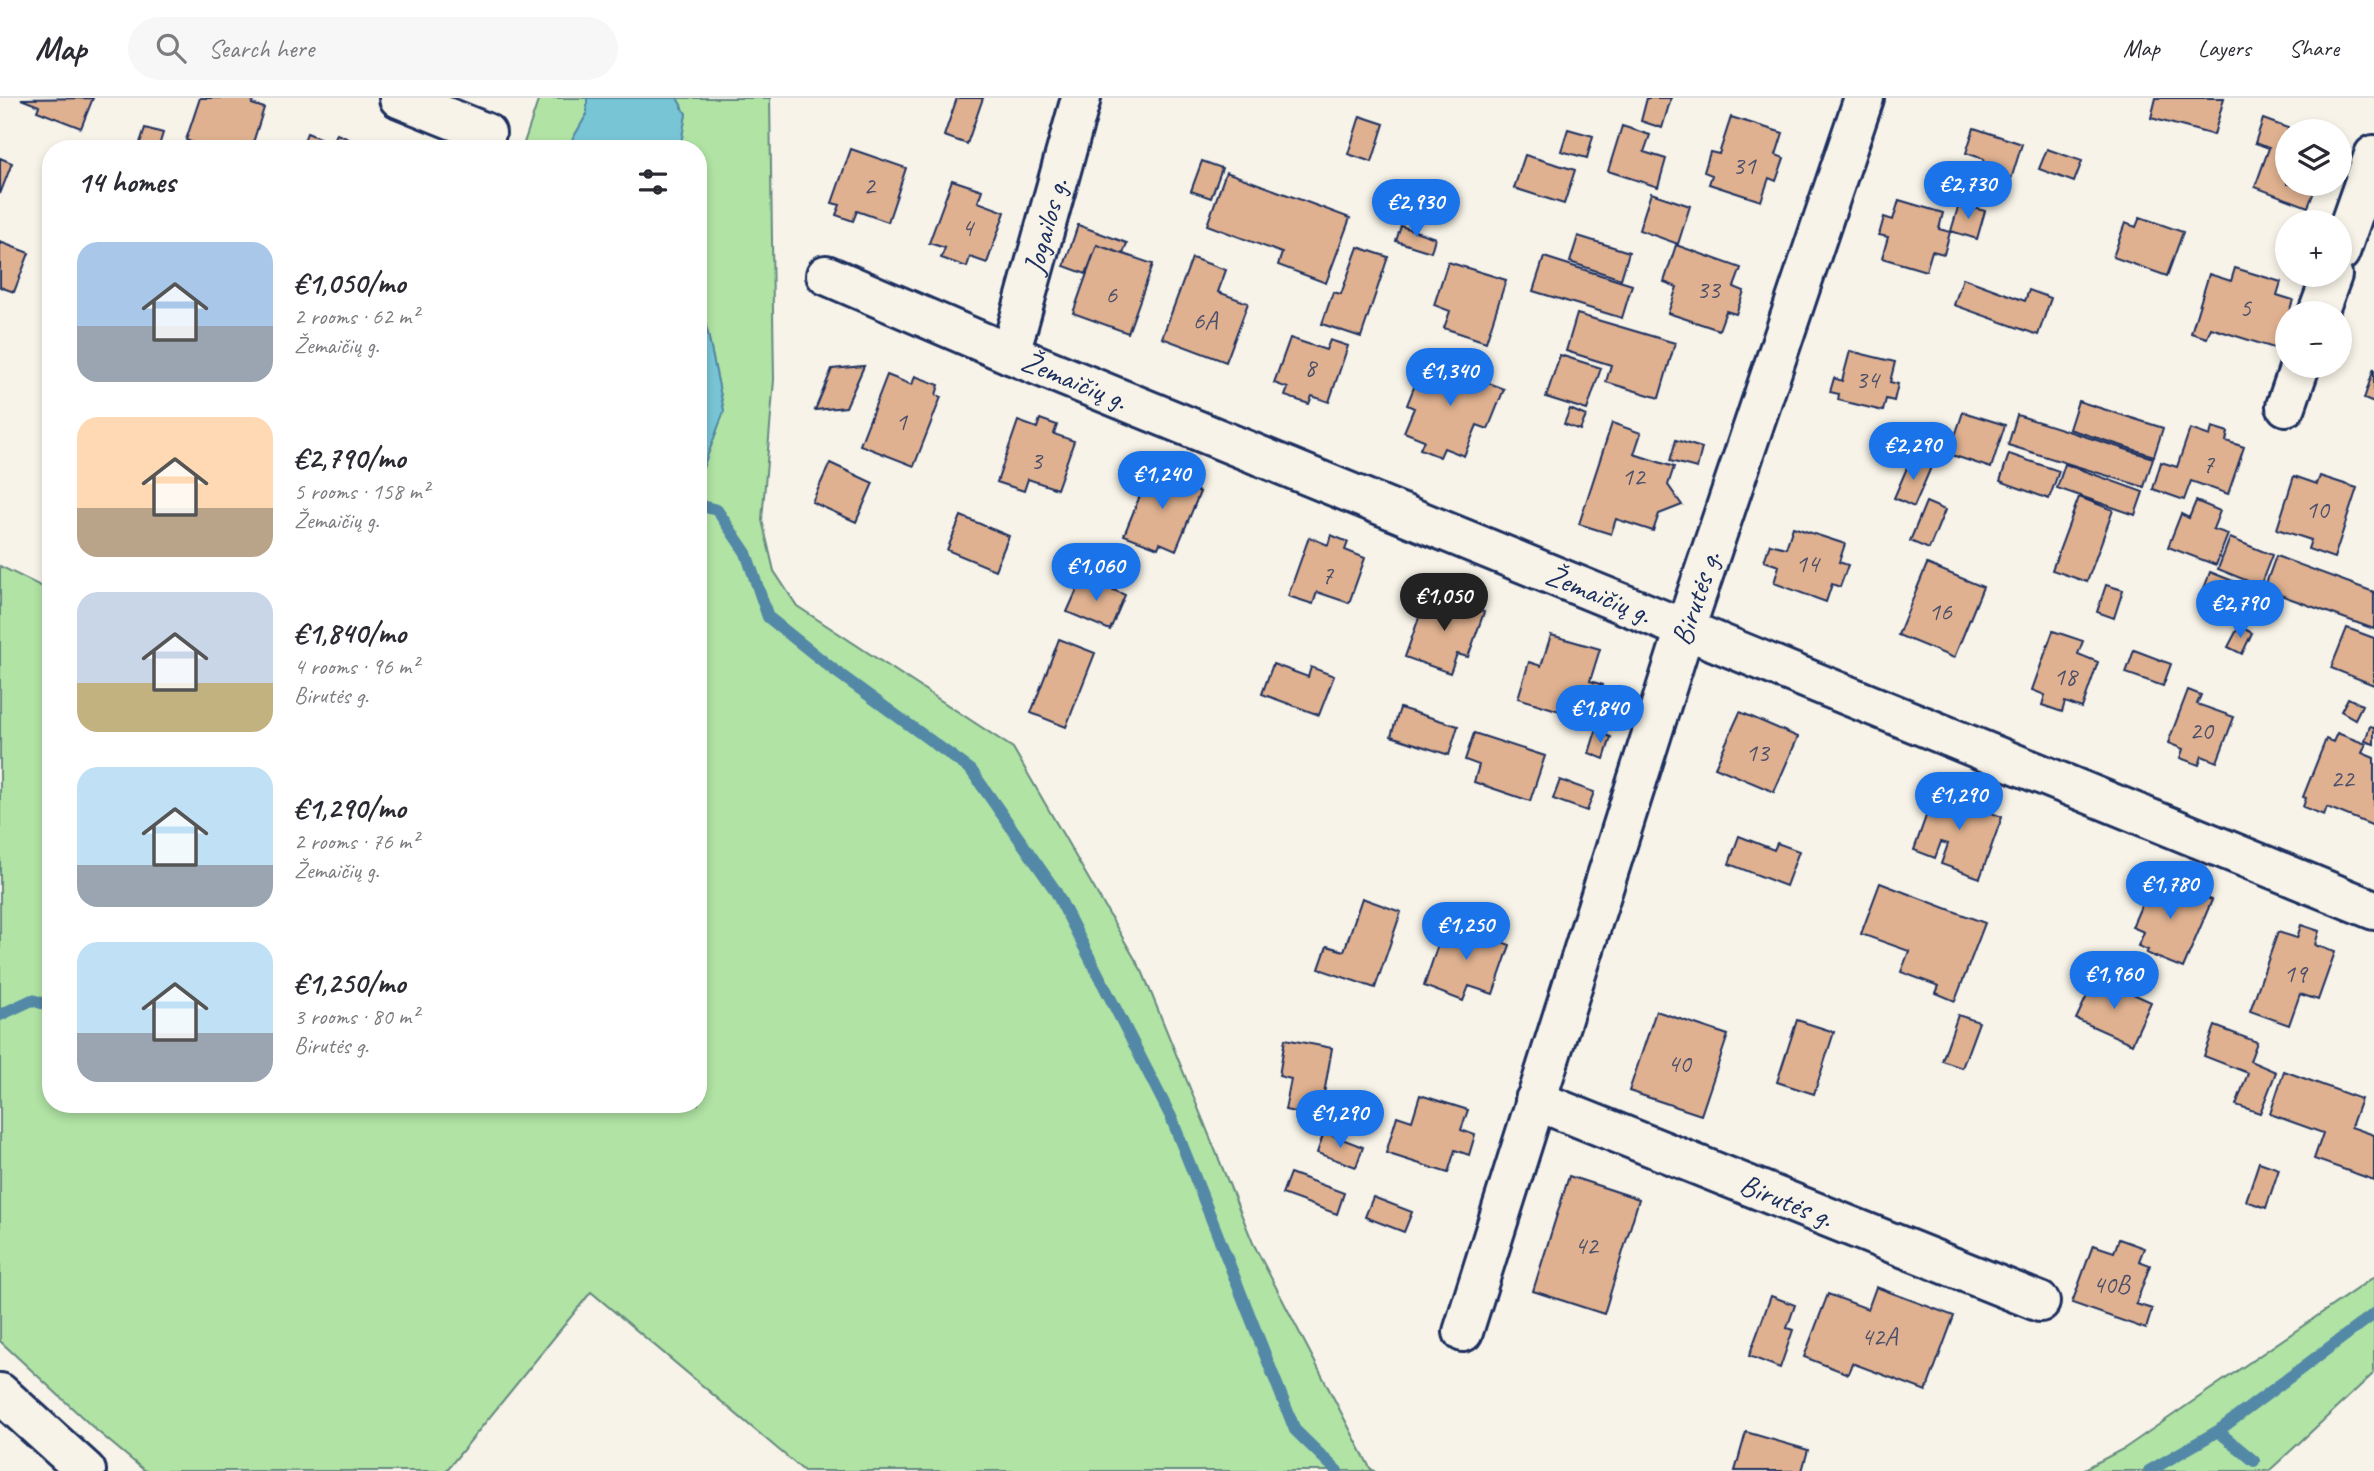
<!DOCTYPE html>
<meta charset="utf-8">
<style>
:root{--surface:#fff;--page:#f7f7f7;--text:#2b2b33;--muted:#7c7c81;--line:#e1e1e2;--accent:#1a73e8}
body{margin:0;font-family:Caveat,sans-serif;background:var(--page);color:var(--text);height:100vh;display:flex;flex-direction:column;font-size:26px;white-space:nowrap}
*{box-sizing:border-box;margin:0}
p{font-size:23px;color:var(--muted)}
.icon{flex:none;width:38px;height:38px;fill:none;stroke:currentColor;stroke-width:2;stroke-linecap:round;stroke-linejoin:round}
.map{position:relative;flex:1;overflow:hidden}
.drawer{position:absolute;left:42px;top:42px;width:665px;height:973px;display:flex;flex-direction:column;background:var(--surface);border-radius:28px;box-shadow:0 4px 10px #0003}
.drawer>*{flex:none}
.controls{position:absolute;left:2275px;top:21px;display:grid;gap:14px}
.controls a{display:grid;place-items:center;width:77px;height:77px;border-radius:50%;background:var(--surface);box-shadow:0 4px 10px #0003;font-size:35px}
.price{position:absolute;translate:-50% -60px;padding:0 16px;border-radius:24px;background:var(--accent);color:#fff;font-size:23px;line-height:46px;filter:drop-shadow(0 2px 4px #0008)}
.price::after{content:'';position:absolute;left:50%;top:42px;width:21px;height:16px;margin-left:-10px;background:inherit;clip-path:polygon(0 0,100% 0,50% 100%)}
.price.active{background:#222;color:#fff}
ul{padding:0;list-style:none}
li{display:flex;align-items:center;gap:21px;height:175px;padding:0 35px}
li span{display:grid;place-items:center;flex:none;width:196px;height:140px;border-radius:21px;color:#555}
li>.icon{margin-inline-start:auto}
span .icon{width:84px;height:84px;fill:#fffc;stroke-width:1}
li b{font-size:30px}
h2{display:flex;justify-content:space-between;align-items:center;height:84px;padding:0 35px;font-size:30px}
header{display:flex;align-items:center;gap:42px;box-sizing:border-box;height:98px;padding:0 35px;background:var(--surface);border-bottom:2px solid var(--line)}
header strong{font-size:33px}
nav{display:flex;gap:38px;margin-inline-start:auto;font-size:24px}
.search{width:490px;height:63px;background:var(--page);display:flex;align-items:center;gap:18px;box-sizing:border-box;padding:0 24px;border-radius:38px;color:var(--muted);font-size:26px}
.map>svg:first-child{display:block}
.green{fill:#b0e3a4;stroke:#668981;stroke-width:2}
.water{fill:#78c5d6;stroke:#5389a6;stroke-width:2}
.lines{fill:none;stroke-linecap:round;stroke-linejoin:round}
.stream{stroke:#5389a6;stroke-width:12}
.building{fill:#dfb190;stroke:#1b2f5e;stroke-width:2}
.street-casing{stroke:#1b2f5e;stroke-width:44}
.secondary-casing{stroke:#1b2f5e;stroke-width:44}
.street{stroke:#f7f3e8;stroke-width:38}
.secondary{stroke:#f7f3e8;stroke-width:38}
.labels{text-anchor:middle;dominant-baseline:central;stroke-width:5;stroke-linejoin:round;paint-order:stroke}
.number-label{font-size:26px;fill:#4c506a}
.street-label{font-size:30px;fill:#1b2f5e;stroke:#f7f3e8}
</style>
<header>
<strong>Map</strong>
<div class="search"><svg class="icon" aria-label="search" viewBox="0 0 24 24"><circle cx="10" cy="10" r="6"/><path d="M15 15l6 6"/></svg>Search here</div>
<nav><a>Map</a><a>Layers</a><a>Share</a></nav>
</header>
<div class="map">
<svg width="2374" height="1373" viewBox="0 0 2374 1373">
<rect width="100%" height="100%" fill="#f7f3e8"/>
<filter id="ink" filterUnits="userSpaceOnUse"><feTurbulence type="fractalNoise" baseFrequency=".0143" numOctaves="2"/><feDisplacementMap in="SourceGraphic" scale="14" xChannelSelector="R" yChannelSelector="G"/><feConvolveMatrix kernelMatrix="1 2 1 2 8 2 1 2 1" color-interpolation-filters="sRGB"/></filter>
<g filter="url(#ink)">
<!-- green -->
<path class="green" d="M 539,0 L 587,0 L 587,16 L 567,51 L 522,51 Z
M 677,0 L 770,0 L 774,282 L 762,422 L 774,473 L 797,508 L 1013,650 L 1143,875 L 1253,1145 L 1370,1370 L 1374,1373 L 804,1373 L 591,1194 L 446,1373 L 145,1373 L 96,1332 L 0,1243 L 0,468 L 51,493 L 51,1006 L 698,1006 L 698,383 L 724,313 L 708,236 L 698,199 L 698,51 L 680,51 L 686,16 Z
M 2374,1179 L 2374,1275 L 2269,1373 L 2081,1373 L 2125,1350 Z"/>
<!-- water -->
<path class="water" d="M 587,0 L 677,0 L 686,16 L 680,51 L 567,51 L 587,16 Z
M 698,199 L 708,236 L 724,313 L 698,383 Z"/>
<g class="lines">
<!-- stream -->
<path class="stream" d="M 698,407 L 717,412 L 746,455 L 768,519 L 834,572 L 971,672 L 1055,792 L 1171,1019 L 1295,1332 L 1337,1373
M 0,917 L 32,902 L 51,908
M 2218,1333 L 2254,1363
M 2149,1373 L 2218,1333 L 2374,1216"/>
</g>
<!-- building -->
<path class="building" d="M 93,0 L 81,30 L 37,13 L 39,8 L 21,1 Z
M 200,0 L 254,0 L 252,6 L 264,10 L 251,51 L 207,51 L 186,42 Z
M 957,0 L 983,0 L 967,46 L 944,38 Z
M 1647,0 L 1671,0 L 1662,30 L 1641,23 Z
M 2156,0 L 2224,0 L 2214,37 L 2151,20 Z
M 1360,18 L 1384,26 L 1372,64 L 1348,56 Z
M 1731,19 L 1783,35 L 1776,57 L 1784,60 L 1776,83 L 1769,80 L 1761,103 L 1709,86 L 1712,77 L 1704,74 L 1710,54 L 1719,56 Z
M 2263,21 L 2296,33 L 2287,33 L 2287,86 L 2317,86 L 2308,109 L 2255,89 L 2269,50 L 2255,45 Z
M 1622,28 L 1650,37 L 1644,54 L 1666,61 L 1658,89 L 1608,73 Z
M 145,30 L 163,35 L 158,51 L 138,51 Z
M 1974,30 L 2022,46 L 2008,91 L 1977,81 L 1984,61 L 1966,55 Z
M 1568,31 L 1593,38 L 1587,60 L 1561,53 Z
M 307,35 L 332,45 L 337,36 L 356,44 L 353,51 L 301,51 Z
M 851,51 L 906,70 L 888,124 L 857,113 L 853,123 L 836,117 L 840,107 L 832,105 Z
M 2047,51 L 2082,63 L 2074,84 L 2039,71 Z
M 1525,57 L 1575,72 L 1564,106 L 1514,90 Z
M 0,60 L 12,65 L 0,96 Z
M 1202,63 L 1222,70 L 1211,100 L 1191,93 Z
M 1226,74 L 1350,120 L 1326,185 L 1278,167 L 1282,155 L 1207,127 Z
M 952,82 L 982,92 L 978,104 L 1005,114 L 987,165 L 970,159 L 967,169 L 941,160 L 945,150 L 929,145 Z
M 1651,95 L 1690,108 L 1678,146 L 1639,132 Z
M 1899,102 L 1943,115 L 1939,131 L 1950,134 L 1944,156 L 1932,153 L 1926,173 L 1882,160 L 1888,139 L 1879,137 L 1884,119 L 1893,122 Z
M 1959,106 L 1985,113 L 1977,141 L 1951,133 Z
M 2140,119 L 2183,134 L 2167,178 L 2113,159 L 2125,125 L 2136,129 Z
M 1078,127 L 1127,145 L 1123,156 L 1097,147 L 1086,176 L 1064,168 Z
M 1401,128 L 1435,140 L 1431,154 L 1396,143 Z
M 1578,138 L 1629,154 L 1621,181 L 1570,164 Z
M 0,144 L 29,155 L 14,194 L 0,189 Z
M 1097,147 L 1153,166 L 1128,235 L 1073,215 Z
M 1676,147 L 1741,170 L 1734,189 L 1744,193 L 1736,216 L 1726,213 L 1719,232 L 1668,215 L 1677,189 L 1664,184 Z
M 1358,149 L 1388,159 L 1361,239 L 1322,226 L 1333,194 L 1341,196 Z
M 1544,159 L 1632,187 L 1622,220 L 1533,193 Z
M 1192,160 L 1226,172 L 1218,194 L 1248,205 L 1226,264 L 1162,240 Z
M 1448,164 L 1506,182 L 1486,244 L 1444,230 L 1450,213 L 1434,207 Z
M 2235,170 L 2281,184 L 2277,197 L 2293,202 L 2277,251 L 2211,230 L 2207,240 L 2191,235 L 2209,176 L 2231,183 Z
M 1963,180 L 2025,203 L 2029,192 L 2051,200 L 2038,237 L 1954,207 Z
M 1577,216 L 1675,245 L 1659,300 L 1606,284 L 1611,267 L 1566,253 Z
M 1290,240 L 1326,252 L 1330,242 L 1348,248 L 1329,304 L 1312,298 L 1309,306 L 1285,298 L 1288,290 L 1274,285 Z
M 1850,253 L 1895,264 L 1890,284 L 1898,286 L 1894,303 L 1886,301 L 1883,313 L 1838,302 L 1839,296 L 1830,294 L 1834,280 L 1842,283 Z
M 1560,257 L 1601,270 L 1587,312 L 1546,299 Z
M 1426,259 L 1504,291 L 1488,331 L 1477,327 L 1464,358 L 1444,350 L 1440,359 L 1420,351 L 1424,342 L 1404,334 L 1414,310 L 1407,307 Z
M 864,268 L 846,309 L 815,312 L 832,271 Z
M 2374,270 L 2374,305 L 2364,301 Z
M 887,277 L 912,287 L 915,278 L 939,287 L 936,297 L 941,299 L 914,368 L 860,347 Z
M 2078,303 L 2163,330 L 2154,358 L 2069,331 Z
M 1570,311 L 1586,318 L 1580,332 L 1564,326 Z
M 1963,314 L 2005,327 L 1991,370 L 1949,356 Z
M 2017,317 L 2153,360 L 2144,389 L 2008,347 Z
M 1040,321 L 1057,327 L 1054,336 L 1074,343 L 1057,391 L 1028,381 L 1024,393 L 997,384 L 1018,323 L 1037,330 Z
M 1612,325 L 1641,335 L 1634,356 L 1674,369 L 1668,387 L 1682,407 L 1659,416 L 1653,433 L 1616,421 L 1611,436 L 1579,426 Z
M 2212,329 L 2228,334 L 2226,343 L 2244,349 L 2228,396 L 2191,383 L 2184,402 L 2153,391 L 2161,364 L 2177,369 L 2190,331 L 2210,338 Z
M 1676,342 L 1702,350 L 1697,370 L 1670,363 Z
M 2009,356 L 2059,373 L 2049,401 L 2000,383 Z
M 1912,358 L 1932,367 L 1914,409 L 1894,400 Z
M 830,365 L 873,385 L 856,424 L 812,404 Z
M 2065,366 L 2143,394 L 2135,417 L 2057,390 Z
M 1157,367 L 1174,374 L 1171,382 L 1200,394 L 1176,452 L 1160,445 L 1158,450 L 1124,437 L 1150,373 L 1154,375 Z
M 2294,378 L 2317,386 L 2320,378 L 2357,390 L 2334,460 L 2308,451 L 2311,442 L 2277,431 Z
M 2079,399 L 2113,412 L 2087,484 L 2052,472 Z
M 2196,403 L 2220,413 L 2213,431 L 2228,436 L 2216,467 L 2168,449 L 2181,416 L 2189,420 Z
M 1926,404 L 1945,412 L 1929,451 L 1910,443 Z
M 961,418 L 1009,438 L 995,472 L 947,452 Z
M 1793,429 L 1845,446 L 1839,464 L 1848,467 L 1840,489 L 1832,486 L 1826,504 L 1774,485 L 1779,468 L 1764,463 L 1770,446 L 1786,450 Z
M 1331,437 L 1348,444 L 1345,452 L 1365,460 L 1349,505 L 1317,494 L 1313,506 L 1288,498 L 1309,439 L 1328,447 Z
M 2230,440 L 2272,457 L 2260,488 L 2218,471 Z
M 2276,458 L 2374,494 L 2374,531 L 2264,491 Z
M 1927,466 L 1983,489 L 1954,560 L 1898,537 Z
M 2210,474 L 2251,490 L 2240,520 L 2199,505 Z
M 1083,478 L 1125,497 L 1110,532 L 1067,514 Z
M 2106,487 L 2123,492 L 2114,520 L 2097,514 Z
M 1428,494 L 1484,514 L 1468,559 L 1457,556 L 1450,575 L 1405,559 Z
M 2239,528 L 2252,535 L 2242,556 L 2228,549 Z
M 2347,530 L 2374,540 L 2374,587 L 2331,570 Z
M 2053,533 L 2083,543 L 2078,556 L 2098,564 L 2082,610 L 2065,604 L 2062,614 L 2042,607 L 2045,597 L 2032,592 Z
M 1551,537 L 1600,551 L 1590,583 L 1603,587 L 1592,623 L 1518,600 L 1529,564 L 1541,568 Z
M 1059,541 L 1095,555 L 1066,629 L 1031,615 Z
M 2134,552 L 2171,566 L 2163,588 L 2126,575 Z
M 1273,566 L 1308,579 L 1311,569 L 1334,578 L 1319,617 L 1262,596 Z
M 2188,592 L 2201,597 L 2197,606 L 2234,619 L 2217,664 L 2202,658 L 2199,667 L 2180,660 L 2183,651 L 2168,645 Z
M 2348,600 L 2362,607 L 2355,621 L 2341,613 Z
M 1400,610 L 1458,628 L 1449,657 L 1391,638 Z
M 1740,614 L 1798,639 L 1774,694 L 1715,669 Z
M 2370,628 L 2374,629 L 2374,646 L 2365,643 Z
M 1596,633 L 1611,639 L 1604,661 L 1589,655 Z
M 1474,635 L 1545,658 L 1530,703 L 1474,684 L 1479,667 L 1465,662 Z
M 2337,635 L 2366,646 L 2362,655 L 2374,660 L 2374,728 L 2327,709 L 2324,717 L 2303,709 L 2306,700 L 2303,699 L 2326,641 L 2333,644 Z
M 1560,682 L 1594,694 L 1587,713 L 1553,701 Z
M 1961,691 L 1983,700 L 1979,710 L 2002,719 L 1980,780 L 1941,766 L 1948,746 L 1941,744 L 1935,760 L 1914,752 L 1935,693 L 1957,702 Z
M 1739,738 L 1774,752 L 1777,745 L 1799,753 L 1786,788 L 1729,766 Z
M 2154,778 L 2212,802 L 2183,870 L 2146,855 L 2148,852 L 2138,848 L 2144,834 L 2132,829 Z
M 1880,785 L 1985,825 L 1955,903 L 1936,895 L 1939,888 L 1901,874 L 1909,853 L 1861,836 Z
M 1362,800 L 1401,814 L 1375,890 L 1319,871 L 1327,848 L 1344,853 Z
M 1446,823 L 1510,847 L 1493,896 L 1469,888 L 1463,903 L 1424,888 Z
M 2301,827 L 2319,833 L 2315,847 L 2335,854 L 2318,902 L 2300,896 L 2289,927 L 2250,913 L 2278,834 L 2297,840 Z
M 2096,879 L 2151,904 L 2132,946 L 2076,921 Z
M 1656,913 L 1728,937 L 1701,1017 L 1629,993 Z
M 1958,917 L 1979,924 L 1962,970 L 1942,963 Z
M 1797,922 L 1834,934 L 1814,996 L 1777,984 Z
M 2215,928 L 2257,944 L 2250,963 L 2276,974 L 2260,1015 L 2236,1007 L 2248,975 L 2204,958 Z
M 1285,941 L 1332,950 L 1320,1019 L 1285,1012 L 1291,981 L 1279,978 Z
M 2284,973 L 2361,1001 L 2351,1029 L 2374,1037 L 2374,1082 L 2314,1061 L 2323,1035 L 2270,1016 Z
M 1420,997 L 1468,1012 L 1461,1032 L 1475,1037 L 1469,1057 L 1455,1052 L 1448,1075 L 1386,1055 L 1397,1018 L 1412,1023 Z
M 1324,1034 L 1363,1049 L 1356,1069 L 1317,1055 Z
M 2259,1064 L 2279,1071 L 2266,1110 L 2246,1103 Z
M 1290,1075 L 1344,1095 L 1337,1116 L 1282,1096 Z
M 1569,1078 L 1639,1101 L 1604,1216 L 1533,1193 Z
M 1373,1099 L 1412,1114 L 1404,1134 L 1365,1119 Z
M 2119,1141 L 2144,1150 L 2139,1163 L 2150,1167 L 2136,1206 L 2152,1211 L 2146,1231 L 2072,1205 L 2093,1147 L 2114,1154 Z
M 1876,1189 L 1954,1218 L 1926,1293 L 1852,1265 L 1848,1276 L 1804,1259 L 1828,1196 L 1868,1211 Z
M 1771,1198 L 1795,1207 L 1787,1230 L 1793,1232 L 1780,1270 L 1749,1258 Z
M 1746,1334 L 1808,1352 L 1802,1373 L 1735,1373 Z"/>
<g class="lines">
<!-- street casing -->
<g class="street-casing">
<g id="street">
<path d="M 399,0 L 486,35"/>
<path d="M 2340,154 L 2374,57"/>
<path id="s1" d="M 826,177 L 1010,256 L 2374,812"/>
<path d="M 2318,215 L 2332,177"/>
<path id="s2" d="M 1010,256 L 1081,0"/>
<path d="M 2286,308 L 2300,268"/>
<path id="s3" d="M 1535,1002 L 2040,1204"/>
<path id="s4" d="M 1463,1234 L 1685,531 L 1864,0"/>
</g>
</g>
<!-- secondary casing -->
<g class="secondary-casing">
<path id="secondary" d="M 0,1295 L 86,1373"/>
</g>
<!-- street -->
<use href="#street" class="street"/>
<!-- secondary -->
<use href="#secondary" class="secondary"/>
</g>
</g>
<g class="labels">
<!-- number labels -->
<g class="number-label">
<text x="1744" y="67">31</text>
<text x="869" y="87">2</text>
<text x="967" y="129">4</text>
<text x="1708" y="191">33</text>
<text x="1111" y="196">6</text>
<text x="2245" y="209">5</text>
<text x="1205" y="222">6A</text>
<text x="1310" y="269">8</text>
<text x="1867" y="281">34</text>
<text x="901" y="323">1</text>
<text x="1036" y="362">3</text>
<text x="2208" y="366">7</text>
<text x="1633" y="378">12</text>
<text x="2317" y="411">10</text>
<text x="1807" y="465">14</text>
<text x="1327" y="477">7</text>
<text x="1940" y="513">16</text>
<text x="2065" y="578">18</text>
<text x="2201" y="632">20</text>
<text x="1757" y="654">13</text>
<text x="2342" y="680">22</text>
<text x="2295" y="875">19</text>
<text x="1679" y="965">40</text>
<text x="1586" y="1147">42</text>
<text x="2111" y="1186">40B</text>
<text x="1879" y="1238">42A</text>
</g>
<!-- street labels -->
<g class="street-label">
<text stroke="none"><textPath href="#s2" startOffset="133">Jogailos g.</textPath></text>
<text stroke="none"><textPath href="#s1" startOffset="270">Žemaičių g.</textPath></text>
<text stroke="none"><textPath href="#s1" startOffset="836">Žemaičių g.</textPath></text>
<text stroke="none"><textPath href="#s4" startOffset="770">Birutės g.</textPath></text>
<text stroke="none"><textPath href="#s3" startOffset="271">Birutės g.</textPath></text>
</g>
</g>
</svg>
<div class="controls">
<a><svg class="icon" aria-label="layers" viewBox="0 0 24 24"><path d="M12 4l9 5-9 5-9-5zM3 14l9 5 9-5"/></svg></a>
<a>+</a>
<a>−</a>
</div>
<b class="price" style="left:1968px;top:123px">€2,730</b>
<b class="price" style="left:1416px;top:141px">€2,930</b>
<b class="price" style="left:1450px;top:310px">€1,340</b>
<b class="price" style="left:1913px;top:384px">€2,290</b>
<b class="price" style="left:1162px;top:413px">€1,240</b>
<b class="price" style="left:1096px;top:505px">€1,060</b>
<b class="price active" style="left:1444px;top:535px">€1,050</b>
<b class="price" style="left:2240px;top:542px">€2,790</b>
<b class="price" style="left:1600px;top:647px">€1,840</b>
<b class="price" style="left:1959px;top:734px">€1,290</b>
<b class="price" style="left:2170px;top:823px">€1,780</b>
<b class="price" style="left:1466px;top:864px">€1,250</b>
<b class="price" style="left:2114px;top:913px">€1,960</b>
<b class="price" style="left:1340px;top:1052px">€1,290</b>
<section class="drawer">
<h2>14 homes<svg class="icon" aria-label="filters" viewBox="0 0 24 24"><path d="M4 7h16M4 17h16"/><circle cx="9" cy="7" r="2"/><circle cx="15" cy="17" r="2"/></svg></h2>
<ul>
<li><span style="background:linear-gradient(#a9c7e8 60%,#9aa5b1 0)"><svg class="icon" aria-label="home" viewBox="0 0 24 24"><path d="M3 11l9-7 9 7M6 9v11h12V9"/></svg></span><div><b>€1,050/mo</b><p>2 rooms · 62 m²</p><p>Žemaičių g.</p></div></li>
<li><span style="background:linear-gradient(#ffd9b3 65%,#b9a48a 0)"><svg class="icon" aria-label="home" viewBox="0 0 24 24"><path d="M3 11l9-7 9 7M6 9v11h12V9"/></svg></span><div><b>€2,790/mo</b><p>5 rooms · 158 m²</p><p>Žemaičių g.</p></div></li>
<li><span style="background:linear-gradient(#c9d6e8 65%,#c2b280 0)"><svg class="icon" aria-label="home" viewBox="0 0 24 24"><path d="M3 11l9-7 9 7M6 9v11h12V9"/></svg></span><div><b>€1,840/mo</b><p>4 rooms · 96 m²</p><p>Birutės g.</p></div></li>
<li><span style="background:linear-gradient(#bfe0f5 70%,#9aa5b1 0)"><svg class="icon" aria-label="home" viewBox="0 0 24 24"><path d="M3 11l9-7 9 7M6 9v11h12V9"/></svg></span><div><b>€1,290/mo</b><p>2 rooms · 76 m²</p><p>Žemaičių g.</p></div></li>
<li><span style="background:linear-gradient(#bfe0f5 65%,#9aa5b1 0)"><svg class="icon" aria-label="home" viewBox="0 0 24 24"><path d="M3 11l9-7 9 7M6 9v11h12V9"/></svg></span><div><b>€1,250/mo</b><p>3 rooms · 80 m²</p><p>Birutės g.</p></div></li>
</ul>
</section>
</div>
